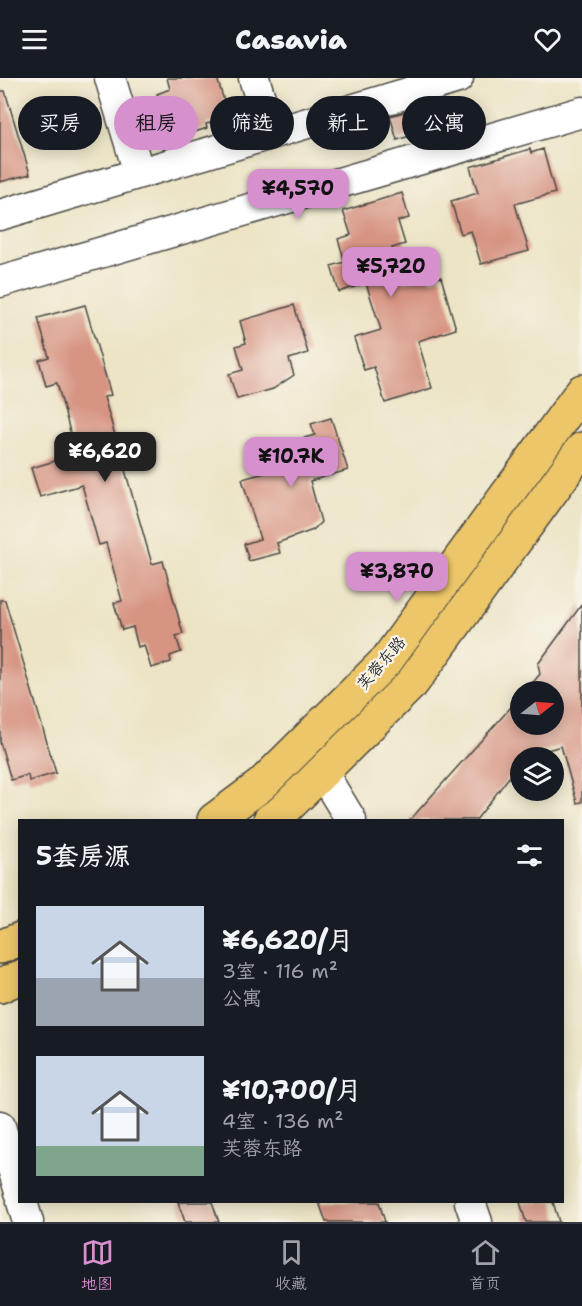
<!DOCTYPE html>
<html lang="zh">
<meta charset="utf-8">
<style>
:root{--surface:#171b24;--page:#20242c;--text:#f1f3f6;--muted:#9ea1a6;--line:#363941;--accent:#d690ce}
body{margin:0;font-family:"Shantell Sans","LXGW WenKai TC",sans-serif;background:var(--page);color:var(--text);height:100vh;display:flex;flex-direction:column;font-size:22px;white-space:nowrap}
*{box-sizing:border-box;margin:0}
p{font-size:20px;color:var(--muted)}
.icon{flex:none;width:33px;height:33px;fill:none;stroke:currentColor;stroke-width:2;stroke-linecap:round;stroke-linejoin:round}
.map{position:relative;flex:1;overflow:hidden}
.drawer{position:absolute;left:18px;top:741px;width:546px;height:384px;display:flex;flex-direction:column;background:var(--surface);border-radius:0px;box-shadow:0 3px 15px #0003}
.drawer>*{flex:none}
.top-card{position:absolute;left:18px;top:18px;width:546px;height:54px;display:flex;gap:12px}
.needle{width:39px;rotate:73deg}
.tools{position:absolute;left:510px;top:603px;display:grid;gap:12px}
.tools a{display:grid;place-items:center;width:54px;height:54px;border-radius:50%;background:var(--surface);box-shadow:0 3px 15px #0003;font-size:30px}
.price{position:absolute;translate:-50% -51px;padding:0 14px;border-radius:12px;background:var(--accent);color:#111;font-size:20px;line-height:39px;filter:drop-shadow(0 2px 3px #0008)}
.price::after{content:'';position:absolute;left:50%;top:36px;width:18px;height:14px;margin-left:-9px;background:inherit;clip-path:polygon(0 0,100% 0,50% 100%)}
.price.on{background:#222;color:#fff}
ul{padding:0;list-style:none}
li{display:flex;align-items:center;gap:18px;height:150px;padding:0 18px}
li span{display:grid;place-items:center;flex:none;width:168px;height:120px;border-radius:0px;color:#555}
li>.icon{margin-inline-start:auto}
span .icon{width:72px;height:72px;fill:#fffc;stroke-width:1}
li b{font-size:26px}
h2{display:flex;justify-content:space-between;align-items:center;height:72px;padding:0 18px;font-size:26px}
.tag{padding:0 21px;border-radius:27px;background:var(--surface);box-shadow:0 3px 15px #0003;font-size:21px;line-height:54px}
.tag.on{background:var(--accent);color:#111}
header{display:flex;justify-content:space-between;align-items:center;height:78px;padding:0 18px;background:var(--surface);font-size:27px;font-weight:800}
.tabs{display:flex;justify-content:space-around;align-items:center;height:84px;border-top:2px solid var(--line);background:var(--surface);font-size:16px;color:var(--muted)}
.tabs a{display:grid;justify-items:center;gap:3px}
.tabs .on{color:var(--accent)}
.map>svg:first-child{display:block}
.building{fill:#d79483}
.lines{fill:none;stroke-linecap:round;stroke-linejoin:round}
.minor-casing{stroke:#484742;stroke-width:33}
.major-casing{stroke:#484742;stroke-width:36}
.minor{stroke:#fff;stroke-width:30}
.major{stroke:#ecc669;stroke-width:33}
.labels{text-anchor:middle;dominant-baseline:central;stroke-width:4.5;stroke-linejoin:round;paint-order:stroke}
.street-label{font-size:16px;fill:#2b2b2b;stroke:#f7f3e8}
</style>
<header><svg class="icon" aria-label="menu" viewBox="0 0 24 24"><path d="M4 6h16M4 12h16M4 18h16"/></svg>Casavia<svg class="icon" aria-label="heart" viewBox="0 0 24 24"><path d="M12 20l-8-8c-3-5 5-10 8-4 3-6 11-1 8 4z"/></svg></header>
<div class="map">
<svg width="582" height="1144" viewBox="0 0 582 1144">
<rect width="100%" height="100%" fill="#f7f3e8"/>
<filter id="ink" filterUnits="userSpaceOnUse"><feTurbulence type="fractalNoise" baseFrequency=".0167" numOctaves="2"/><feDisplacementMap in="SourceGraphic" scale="12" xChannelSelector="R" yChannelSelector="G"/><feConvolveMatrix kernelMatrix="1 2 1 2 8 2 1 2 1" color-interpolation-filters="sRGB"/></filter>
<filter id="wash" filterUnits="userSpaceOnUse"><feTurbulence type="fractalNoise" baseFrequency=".008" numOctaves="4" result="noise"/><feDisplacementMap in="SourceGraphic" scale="24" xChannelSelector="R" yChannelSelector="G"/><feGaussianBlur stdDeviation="1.35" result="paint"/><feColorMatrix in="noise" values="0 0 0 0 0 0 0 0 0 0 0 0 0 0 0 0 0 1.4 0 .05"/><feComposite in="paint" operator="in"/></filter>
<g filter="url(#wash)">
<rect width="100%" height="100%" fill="#ece4c5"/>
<g id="blocks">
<!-- building -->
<path class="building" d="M 167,0 L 217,0 L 229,39 L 206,46 L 207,50 L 183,58 L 179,43 L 166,47 L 157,16 L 170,11 Z
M 0,13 L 5,13 L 30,96 L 0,104 Z
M 433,26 L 436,37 L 413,44 L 416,56 L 397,62 L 390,38 Z
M 530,71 L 531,75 L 543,71 L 555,115 L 515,126 L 529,173 L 481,186 L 471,153 L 461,156 L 451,123 L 478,115 L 470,89 Z
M 402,115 L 409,140 L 398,143 L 405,166 L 392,170 L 403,205 L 428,197 L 430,202 L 441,199 L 456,251 L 418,263 L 432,310 L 385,325 L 374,289 L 364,292 L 354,260 L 381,252 L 366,205 L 339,214 L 331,188 L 345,184 L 338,161 L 351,157 L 343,133 Z
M 85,227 L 111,317 L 104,319 L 152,486 L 163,483 L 183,556 L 176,558 L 181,574 L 170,578 L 171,584 L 151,590 L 144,567 L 138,569 L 133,549 L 122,552 L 114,525 L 122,523 L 106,465 L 99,467 L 82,407 L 40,419 L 31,390 L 72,378 L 68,363 L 72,361 L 57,305 L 46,308 L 39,282 L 49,279 L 38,240 Z
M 294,227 L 308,275 L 289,281 L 294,297 L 273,311 L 237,321 L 229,296 L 243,292 L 236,268 L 246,265 L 240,243 Z
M 331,340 L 348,392 L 310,403 L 321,444 L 313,452 L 277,465 L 280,475 L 249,483 L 244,466 L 260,461 L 242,401 L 269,394 L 267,370 L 315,357 L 311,346 Z
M 0,522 L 5,522 L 56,695 L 29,703 L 28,697 L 11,702 L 0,664 Z
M 582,526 L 582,724 L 577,725 L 561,668 L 520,680 L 520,685 L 476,742 L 410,742 L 520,619 L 520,646 L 554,646 L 554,614 L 525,614 L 540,596 L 538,586 Z
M 178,1124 L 212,1124 L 219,1144 L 185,1144 Z
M 319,1124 L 379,1124 L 385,1144 L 326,1144 Z
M 520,1124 L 553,1124 L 559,1144 L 526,1144 Z"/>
</g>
</g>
<g filter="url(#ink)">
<use href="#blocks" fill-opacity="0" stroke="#484742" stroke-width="1.5"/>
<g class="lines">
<!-- minor casing -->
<g class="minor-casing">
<path id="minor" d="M 110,0 L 139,95
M 254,0 L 271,56
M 0,137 L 458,0
M 0,204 L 582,34
M 322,694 L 351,742
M 0,1048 L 20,1114
M 22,1124 L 28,1144
M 470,1124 L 477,1144"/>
</g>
<!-- major casing -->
<g class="major-casing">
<path id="major" d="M 214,742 L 261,707 L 387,582 L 582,313
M 270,742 L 283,733 L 413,604 L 582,371
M 0,869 L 20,861
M 0,908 L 20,899"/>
</g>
<!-- minor -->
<use href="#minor" class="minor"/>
<!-- major -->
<use href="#major" class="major"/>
</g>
</g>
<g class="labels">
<!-- street labels -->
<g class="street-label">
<text transform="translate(381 585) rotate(-49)">芙蓉东路</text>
</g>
</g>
</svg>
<div class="tools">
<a><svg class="needle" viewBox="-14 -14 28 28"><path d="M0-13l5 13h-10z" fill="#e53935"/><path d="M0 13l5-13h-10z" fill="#9ea1a6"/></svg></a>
<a><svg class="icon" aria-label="layers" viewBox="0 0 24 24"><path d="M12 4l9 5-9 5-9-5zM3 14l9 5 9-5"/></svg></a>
</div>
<b class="price" style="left:298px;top:142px">¥4,570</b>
<b class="price" style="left:391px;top:220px">¥5,720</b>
<b class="price on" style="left:105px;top:405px">¥6,620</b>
<b class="price" style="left:291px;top:410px">¥10.7K</b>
<b class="price" style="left:397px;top:525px">¥3,870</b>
<div class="top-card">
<a class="tag">买房</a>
<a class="tag on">租房</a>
<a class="tag">筛选</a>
<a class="tag">新上</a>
<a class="tag">公寓</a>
</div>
<section class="drawer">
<h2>5套房源<svg class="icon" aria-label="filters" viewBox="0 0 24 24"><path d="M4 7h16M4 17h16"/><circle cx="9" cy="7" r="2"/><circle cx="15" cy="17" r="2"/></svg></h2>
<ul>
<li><span style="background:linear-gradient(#c9d6e8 60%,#9aa5b1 0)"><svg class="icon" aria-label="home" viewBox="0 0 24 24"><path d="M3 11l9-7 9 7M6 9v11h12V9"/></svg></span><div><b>¥6,620/月</b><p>3室 · 116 m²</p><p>公寓</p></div></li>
<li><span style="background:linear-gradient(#c9d6e8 75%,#7fa58c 0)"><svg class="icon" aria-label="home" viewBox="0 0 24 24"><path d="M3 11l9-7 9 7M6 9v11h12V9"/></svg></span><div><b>¥10,700/月</b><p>4室 · 136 m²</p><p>芙蓉东路</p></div></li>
</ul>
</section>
</div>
<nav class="tabs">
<a class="on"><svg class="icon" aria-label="map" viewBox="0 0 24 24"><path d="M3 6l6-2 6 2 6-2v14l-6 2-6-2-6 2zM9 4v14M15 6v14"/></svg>地图</a>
<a><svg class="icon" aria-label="saved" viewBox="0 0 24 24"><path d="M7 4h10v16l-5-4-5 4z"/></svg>收藏</a>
<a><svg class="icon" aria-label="home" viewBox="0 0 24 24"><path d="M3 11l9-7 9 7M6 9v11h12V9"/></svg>首页</a>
</nav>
